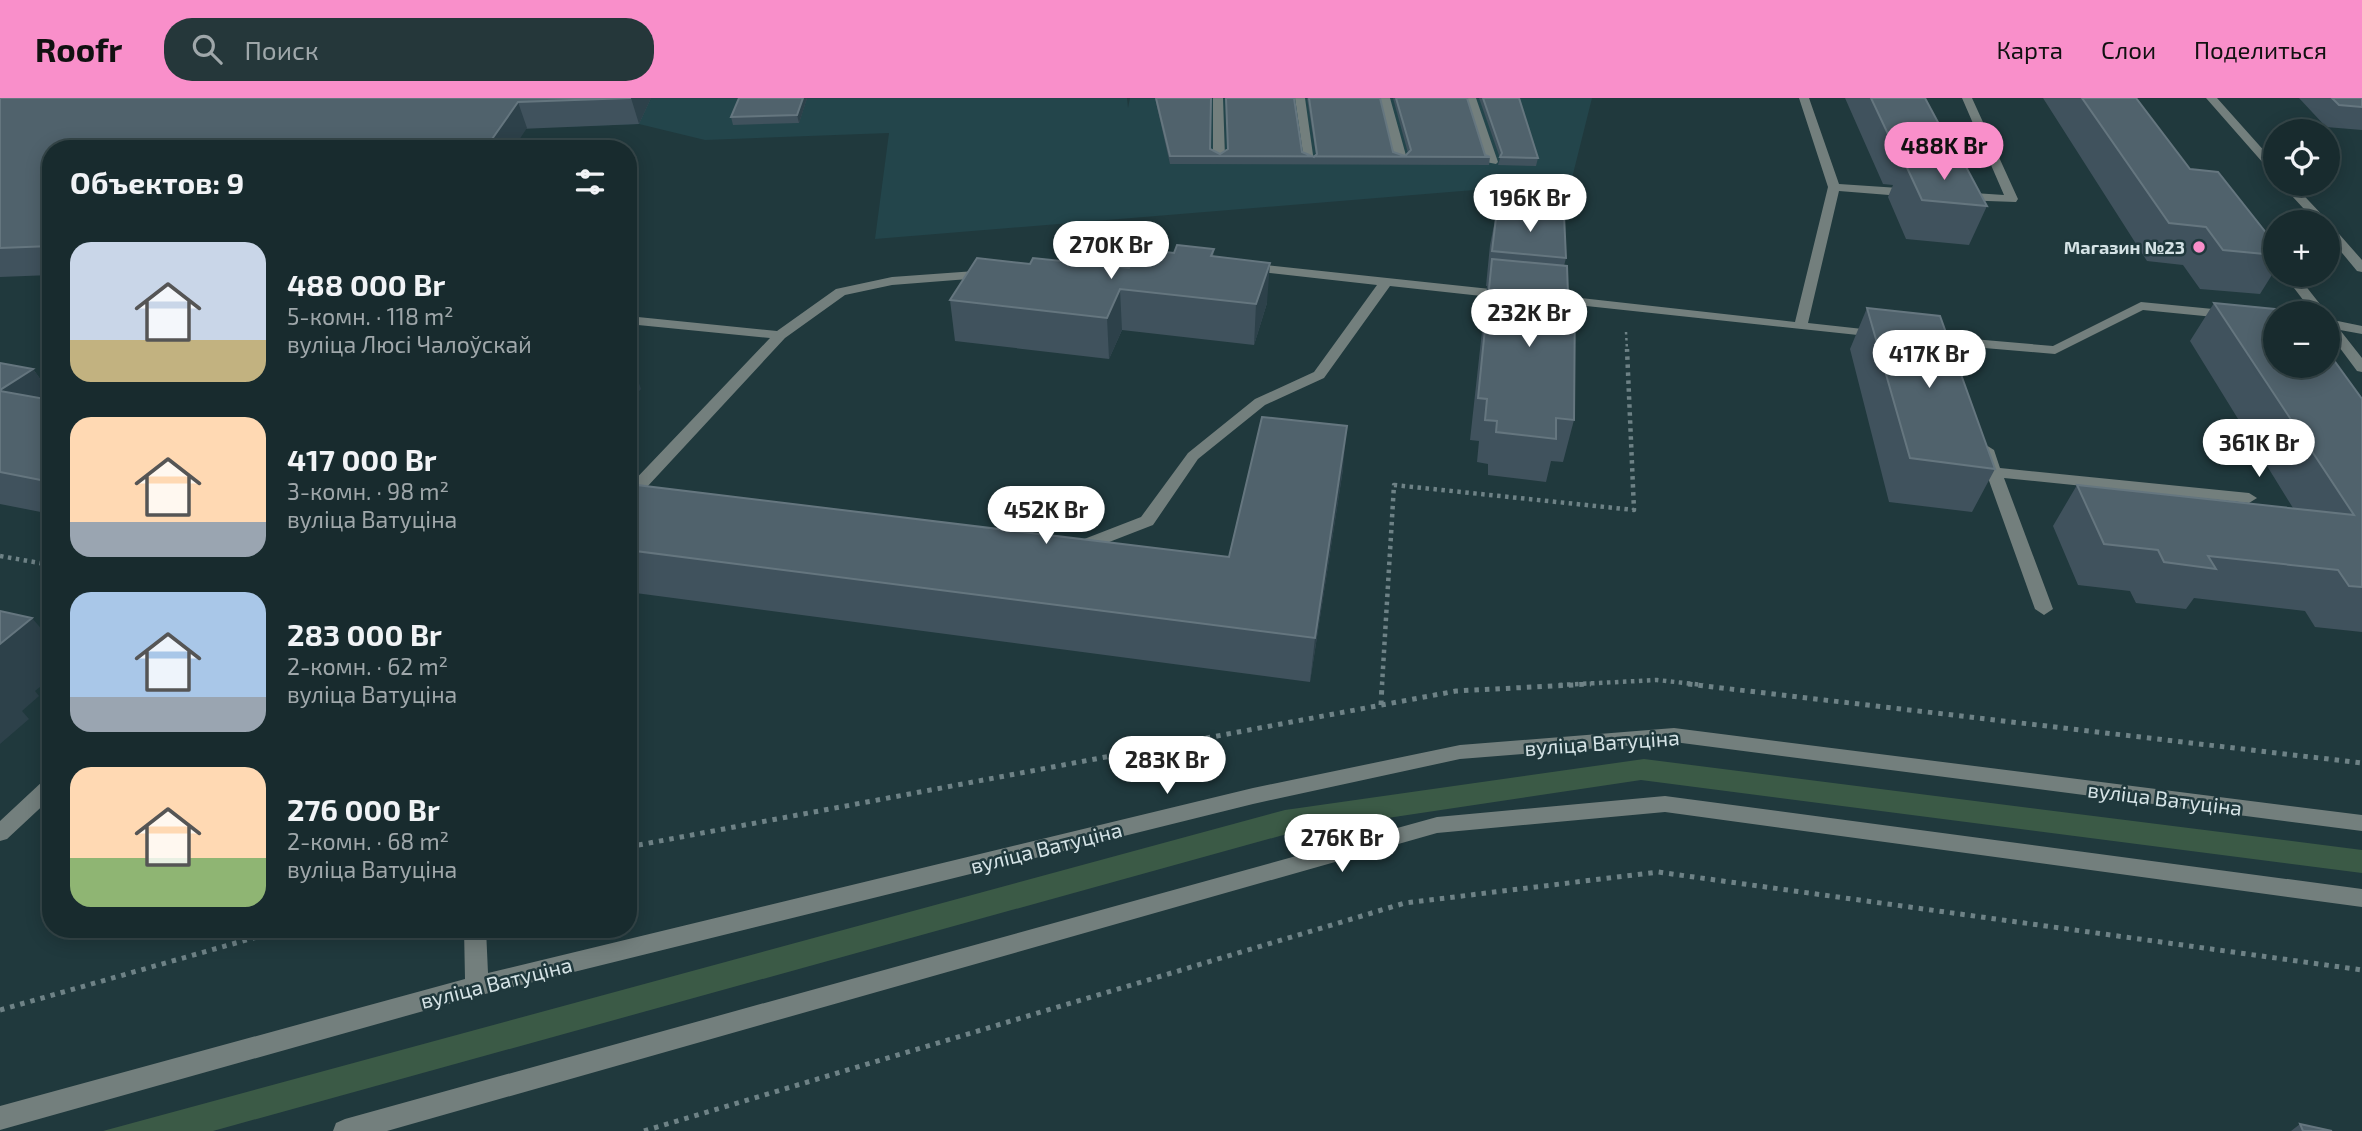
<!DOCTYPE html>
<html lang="ru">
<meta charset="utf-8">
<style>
:root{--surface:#182b2e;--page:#25373a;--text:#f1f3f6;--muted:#9fa7aa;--line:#36474a;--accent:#f98fca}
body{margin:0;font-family:"Exo 2",sans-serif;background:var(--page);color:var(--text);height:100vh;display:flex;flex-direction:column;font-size:26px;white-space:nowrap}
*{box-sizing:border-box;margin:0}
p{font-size:23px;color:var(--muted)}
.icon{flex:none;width:38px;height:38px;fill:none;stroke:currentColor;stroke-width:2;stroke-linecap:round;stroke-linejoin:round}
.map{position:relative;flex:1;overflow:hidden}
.sheet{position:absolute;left:42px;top:42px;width:595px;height:798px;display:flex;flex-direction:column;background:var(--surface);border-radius:28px;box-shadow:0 4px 18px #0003,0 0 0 2px var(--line)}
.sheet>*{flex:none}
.tools{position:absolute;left:2263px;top:21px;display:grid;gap:14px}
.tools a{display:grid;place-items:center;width:77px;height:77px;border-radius:50%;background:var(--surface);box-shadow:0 4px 18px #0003,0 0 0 2px var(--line);font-size:35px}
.price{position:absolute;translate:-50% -60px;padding:0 16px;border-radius:24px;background:#fff;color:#222;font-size:23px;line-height:46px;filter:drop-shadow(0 2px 4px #0008)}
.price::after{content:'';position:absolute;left:50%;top:42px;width:21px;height:16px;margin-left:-10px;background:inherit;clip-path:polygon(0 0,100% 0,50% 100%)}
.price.active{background:var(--accent);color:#111}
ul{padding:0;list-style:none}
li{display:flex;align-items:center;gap:21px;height:175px;padding:0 28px}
li span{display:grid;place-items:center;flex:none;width:196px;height:140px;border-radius:21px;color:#555}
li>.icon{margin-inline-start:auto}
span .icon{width:84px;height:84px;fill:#fffc;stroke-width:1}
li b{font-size:30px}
h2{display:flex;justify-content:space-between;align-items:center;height:84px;padding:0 28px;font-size:30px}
header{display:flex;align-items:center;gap:42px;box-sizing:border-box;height:98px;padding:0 35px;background:var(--accent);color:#111}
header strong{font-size:33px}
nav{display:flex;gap:38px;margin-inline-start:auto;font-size:24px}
.search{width:490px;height:63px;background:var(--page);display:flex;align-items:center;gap:18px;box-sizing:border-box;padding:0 24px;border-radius:28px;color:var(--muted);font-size:26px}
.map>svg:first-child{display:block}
.built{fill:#23454b}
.green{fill:#3b5a46}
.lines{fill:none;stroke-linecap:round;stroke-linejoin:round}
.path-far2{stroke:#6e8286;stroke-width:2.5;stroke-dasharray:2.5 3.5;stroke-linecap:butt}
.path-far1{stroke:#6e8286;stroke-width:4.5;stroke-dasharray:3.5 4.5;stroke-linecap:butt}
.path{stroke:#6e8286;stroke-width:5;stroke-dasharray:4.5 6;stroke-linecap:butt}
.minor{fill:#737f7d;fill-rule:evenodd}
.wall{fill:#40525d}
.shaded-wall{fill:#2d414a}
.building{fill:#50626c;stroke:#65767f;stroke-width:2}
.poi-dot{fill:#f98fca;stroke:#20393d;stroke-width:2.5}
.labels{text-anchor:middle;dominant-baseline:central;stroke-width:5;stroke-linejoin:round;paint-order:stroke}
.far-poi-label{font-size:18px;font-weight:bold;fill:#d5e3e6;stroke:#20393d;text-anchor:end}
.street-label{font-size:21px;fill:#d5e3e6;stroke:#20393d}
</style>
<header>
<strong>Roofr</strong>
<div class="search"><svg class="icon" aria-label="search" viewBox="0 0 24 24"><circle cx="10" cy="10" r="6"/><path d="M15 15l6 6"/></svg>Поиск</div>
<nav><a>Карта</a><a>Слои</a><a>Поделиться</a></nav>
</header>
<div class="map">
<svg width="2362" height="1033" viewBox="0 0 2362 1033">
<rect width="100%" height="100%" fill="#20393d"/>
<!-- built -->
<path class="built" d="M 577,0 L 1127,0 L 1128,10 L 1130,0 L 1592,0 L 1571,84 L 875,141 L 889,35 L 705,42 L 639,26 L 560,29 Z"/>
<!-- green -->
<path class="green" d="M 1644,661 L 2362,752 L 2362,775 L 1641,682 L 1294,734 L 213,1033 L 103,1033 L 1285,712 Z"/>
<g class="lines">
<!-- path-far2 -->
<path class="path-far2" d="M 1626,234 L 1627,252"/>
<!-- path-far1 -->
<path class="path-far1" d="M 0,458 L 51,467
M 1382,587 L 1394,387 L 1634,412 L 1627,251
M 1559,587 L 1657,582 L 1703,587"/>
<!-- path -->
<path class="path" d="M 1688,586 L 2362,665
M 1381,607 L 1382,586
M 628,749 L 1456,593 L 1591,586
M 0,912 L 285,831
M 644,1033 L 1405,805 L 1658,774 L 2362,872"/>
<!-- minor -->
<path class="minor" d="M 1213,0 L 1223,0 L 1225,59 L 1219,62 L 1213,59 Z
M 1295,0 L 1305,0 L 1314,64 L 1304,62 Z
M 1380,0 L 1390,0 L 1407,61 L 1405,63 L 1395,61 Z
M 1466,0 L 1476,0 L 1498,64 L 1496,66 L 1486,64 Z
M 1799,0 L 1809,0 L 1839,86 L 1914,91 L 1920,95 L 1914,99 L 1839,93 L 1808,225 L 1881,233 L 1886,234 L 1886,240 L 1549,204 L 1549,198 L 1554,197 L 1795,224 L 1828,89 Z
M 1962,0 L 1972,0 L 2018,101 L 2016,104 L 1959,102 L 1953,98 L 1959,94 L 2004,97 Z
M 2206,0 L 2217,0 L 2275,65 L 2275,75 L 2271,74 Z
M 2281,86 L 2293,86 L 2326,121 L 2328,124 L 2328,125 L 2316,124 Z
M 2328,127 L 2332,128 L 2362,162 L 2362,174 L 2357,173 L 2328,138 Z
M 1153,160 L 1159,164 L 1157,167 L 1084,173 L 1078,169 L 1084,165 Z
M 1247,165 L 1509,193 L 1516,197 L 1509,201 L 1390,188 L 1324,280 L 1265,307 L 1198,361 L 1153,427 L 1086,453 L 1068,452 L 1066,448 L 1068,444 L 1079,443 L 1141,419 L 1188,355 L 1255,301 L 1314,274 L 1377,187 L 1243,172 L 1241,169 Z
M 989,172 L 994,173 L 994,179 L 892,187 L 845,197 L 785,240 L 634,403 L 628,404 L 628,389 L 770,240 L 628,226 L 628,218 L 777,233 L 836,191 L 892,179 Z
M 2284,177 L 2297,177 L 2327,215 L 2313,215 Z
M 2141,204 L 2275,217 L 2275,225 L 2143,212 L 2055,256 L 1926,245 L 1919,241 L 1926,237 L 2053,248 Z
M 2328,221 L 2362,228 L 2362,236 L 2340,232 L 2362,260 L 2362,274 L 2357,273 L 2328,234 Z
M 1986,347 L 1994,352 L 2000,370 L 2249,395 L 2257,400 L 2249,405 L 2004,380 L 2053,511 L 2044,517 L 2035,511 L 1978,352 Z
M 1674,630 L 2362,717 L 2362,733 L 1674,644 L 1460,661 L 1253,706 L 477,898 L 0,1032 L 0,1008 L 465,881 L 464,831 L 486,831 L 488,875 L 1253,690 L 1460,647 Z
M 51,680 L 51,700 L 7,741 L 0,743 L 0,723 L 44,682 Z
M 1665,698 L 2362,791 L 2362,809 L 1665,714 L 1437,735 L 387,1033 L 333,1033 L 336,1025 L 345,1021 L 1437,719 Z"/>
</g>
<!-- wall -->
<path class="wall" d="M 0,0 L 651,0 L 639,26 L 51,51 L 51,177 L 0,179 Z
M 739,0 L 807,0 L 799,25 L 733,27 L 731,19 Z
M 1155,0 L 1211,0 L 1210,51 L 1220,56 L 1302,54 L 1314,59 L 1316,57 L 1307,0 L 1380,0 L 1393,54 L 1405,58 L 1408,55 L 1393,0 L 1467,0 L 1485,57 L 1490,59 L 1489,67 L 1170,66 Z
M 1479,0 L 1519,0 L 1538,60 L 1536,68 L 1498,67 L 1500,60 Z
M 1845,0 L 1925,0 L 1955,56 L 1952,64 L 1987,108 L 1969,147 L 1906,141 L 1888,99 L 1893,87 L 1883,86 Z
M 2043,0 L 2136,0 L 2190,71 L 2275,146 L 2275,172 L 2260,196 L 2200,191 L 2183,167 L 2147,163 Z
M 2299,0 L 2362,0 L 2362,32 L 2326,29 Z
M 1497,112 L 1566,160 L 1564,168 L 1568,196 L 1574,322 L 1563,364 L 1551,363 L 1546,384 L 1488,377 L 1488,366 L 1477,364 L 1479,343 L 1470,342 L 1487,188 L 1486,188 L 1490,147 Z
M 1214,151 L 1213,159 L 1267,205 L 1254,247 L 1122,232 L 1109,261 L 955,243 L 950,202 L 1129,170 L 1174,155 Z
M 2214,205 L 2362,301 L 2362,534 L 2315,529 L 2305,513 L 2194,500 L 2186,511 L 2136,505 L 2130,493 L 2078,487 L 2053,428 L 2077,387 L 2293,410 L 2190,243 Z
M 1867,210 L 1995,371 L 1972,414 L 1889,404 L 1850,251 Z
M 0,265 L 33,271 L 51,296 L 51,416 L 0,406 Z
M 1343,371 L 1310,584 L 628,494 L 628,386 L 1229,459 Z
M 2300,1026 L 2332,1033 L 2291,1033 Z"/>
<!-- shaded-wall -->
<path class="shaded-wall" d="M 631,0 L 651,0 L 639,26 Z
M 803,0 L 807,0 L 799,25 L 797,17 Z
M 518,4 L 527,30 L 513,51 L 485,51 Z
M 1270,165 L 1267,205 L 1254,247 L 1256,206 Z
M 1120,191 L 1122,232 L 1109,261 L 1107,220 Z
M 628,253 L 641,291 L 628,306 Z
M 33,271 L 51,296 L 51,315 L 27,331 L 0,292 Z
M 1347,328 L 1343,371 L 1310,584 L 1315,540 Z
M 32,520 L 51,542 L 51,580 L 35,593 L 39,598 L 22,613 L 29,621 L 0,646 L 0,546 Z"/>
<!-- building -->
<path class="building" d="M 0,0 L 631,0 L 518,4 L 485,51 L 51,51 L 51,148 L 0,150 Z
M 739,0 L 803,0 L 797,17 L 731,19 Z
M 1156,0 L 1211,0 L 1210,51 L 1220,56 L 1228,51 L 1226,0 L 1294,0 L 1302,54 L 1314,59 L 1317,56 L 1309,0 L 1380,0 L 1393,54 L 1405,58 L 1411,52 L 1396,0 L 1467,0 L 1485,57 L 1490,59 L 1170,58 Z
M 1483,0 L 1519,0 L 1538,60 L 1500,59 L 1502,55 Z
M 1871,0 L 1925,0 L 1955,56 L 1896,53 Z
M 2082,0 L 2136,0 L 2190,71 L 2218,74 L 2275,146 L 2275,157 L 2223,152 L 2206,129 L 2169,125 Z
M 2332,0 L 2362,0 L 2362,9 L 2339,7 Z
M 1903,61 L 1964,65 L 1987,108 L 1922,102 Z
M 1497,112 L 1564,117 L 1566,160 L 1492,153 Z
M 1177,147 L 1214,151 L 1211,158 L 1270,165 L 1256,206 L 1120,191 L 1107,220 L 950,202 L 977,160 L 1030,166 L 1033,160 L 1129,170 L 1138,151 L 1174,155 Z
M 1492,161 L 1567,168 L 1568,196 L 1575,197 L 1574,322 L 1556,320 L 1556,341 L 1496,334 L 1497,323 L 1485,322 L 1487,301 L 1478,300 Z
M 2214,205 L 2297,213 L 2299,215 L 2275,215 L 2275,268 L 2328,268 L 2328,254 L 2362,301 L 2362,489 L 2349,488 L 2338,472 L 2208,458 L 2216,471 L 2164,464 L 2158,452 L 2104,446 L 2077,387 L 2354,417 Z
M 1867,210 L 1940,218 L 1995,371 L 1910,360 Z
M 0,265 L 33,271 L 0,292 Z
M 0,293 L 51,302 L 51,384 L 0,374 Z
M 1262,319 L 1347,328 L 1315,540 L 628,452 L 628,386 L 1229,459 Z
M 0,513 L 32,520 L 0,546 Z
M 2300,1026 L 2332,1033 L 2303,1033 Z"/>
<!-- markers -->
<circle class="poi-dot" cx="2199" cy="149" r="7"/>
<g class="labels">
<!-- far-poi labels -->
<g class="far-poi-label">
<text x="2185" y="149">Магазин №23</text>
</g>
<!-- street labels -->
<g class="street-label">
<text transform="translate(1602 644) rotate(-4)">вуліца Ватуціна</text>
<text transform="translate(2165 700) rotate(7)">вуліца Ватуціна</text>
<text transform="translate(1046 749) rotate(-14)">вуліца Ватуціна</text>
<text transform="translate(496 884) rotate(-14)">вуліца Ватуціна</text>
</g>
</g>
</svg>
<div class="tools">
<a><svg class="icon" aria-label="locate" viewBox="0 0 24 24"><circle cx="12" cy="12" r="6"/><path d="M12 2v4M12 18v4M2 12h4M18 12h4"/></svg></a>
<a>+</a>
<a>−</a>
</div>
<b class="price active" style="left:1944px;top:84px">488K Br</b>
<b class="price" style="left:1530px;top:136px">196K Br</b>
<b class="price" style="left:1111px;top:183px">270K Br</b>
<b class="price" style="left:1529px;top:251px">232K Br</b>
<b class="price" style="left:1929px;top:292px">417K Br</b>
<b class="price" style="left:2259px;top:381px">361K Br</b>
<b class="price" style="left:1046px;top:448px">452K Br</b>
<b class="price" style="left:1167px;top:698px">283K Br</b>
<b class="price" style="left:1342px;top:776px">276K Br</b>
<section class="sheet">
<h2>Объектов: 9<svg class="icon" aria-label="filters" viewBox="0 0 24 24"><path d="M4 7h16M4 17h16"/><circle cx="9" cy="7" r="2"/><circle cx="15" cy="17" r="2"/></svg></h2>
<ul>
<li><span style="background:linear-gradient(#c9d6e8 70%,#c2b280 0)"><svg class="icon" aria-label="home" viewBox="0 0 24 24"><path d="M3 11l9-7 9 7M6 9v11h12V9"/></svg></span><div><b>488 000 Br</b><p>5-комн. · 118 m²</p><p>вуліца Люсі Чалоўскай</p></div></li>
<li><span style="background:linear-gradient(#ffd9b3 75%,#9aa5b1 0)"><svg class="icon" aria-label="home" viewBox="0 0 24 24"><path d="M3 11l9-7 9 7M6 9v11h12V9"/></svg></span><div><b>417 000 Br</b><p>3-комн. · 98 m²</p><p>вуліца Ватуціна</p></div></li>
<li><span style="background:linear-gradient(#a9c7e8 75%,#9aa5b1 0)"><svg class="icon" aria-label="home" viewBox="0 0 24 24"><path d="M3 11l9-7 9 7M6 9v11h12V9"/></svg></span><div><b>283 000 Br</b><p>2-комн. · 62 m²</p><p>вуліца Ватуціна</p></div></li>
<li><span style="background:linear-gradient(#ffd9b3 65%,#8fb573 0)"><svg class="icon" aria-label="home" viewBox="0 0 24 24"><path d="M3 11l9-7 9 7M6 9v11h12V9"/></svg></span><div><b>276 000 Br</b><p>2-комн. · 68 m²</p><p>вуліца Ватуціна</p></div></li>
</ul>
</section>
</div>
